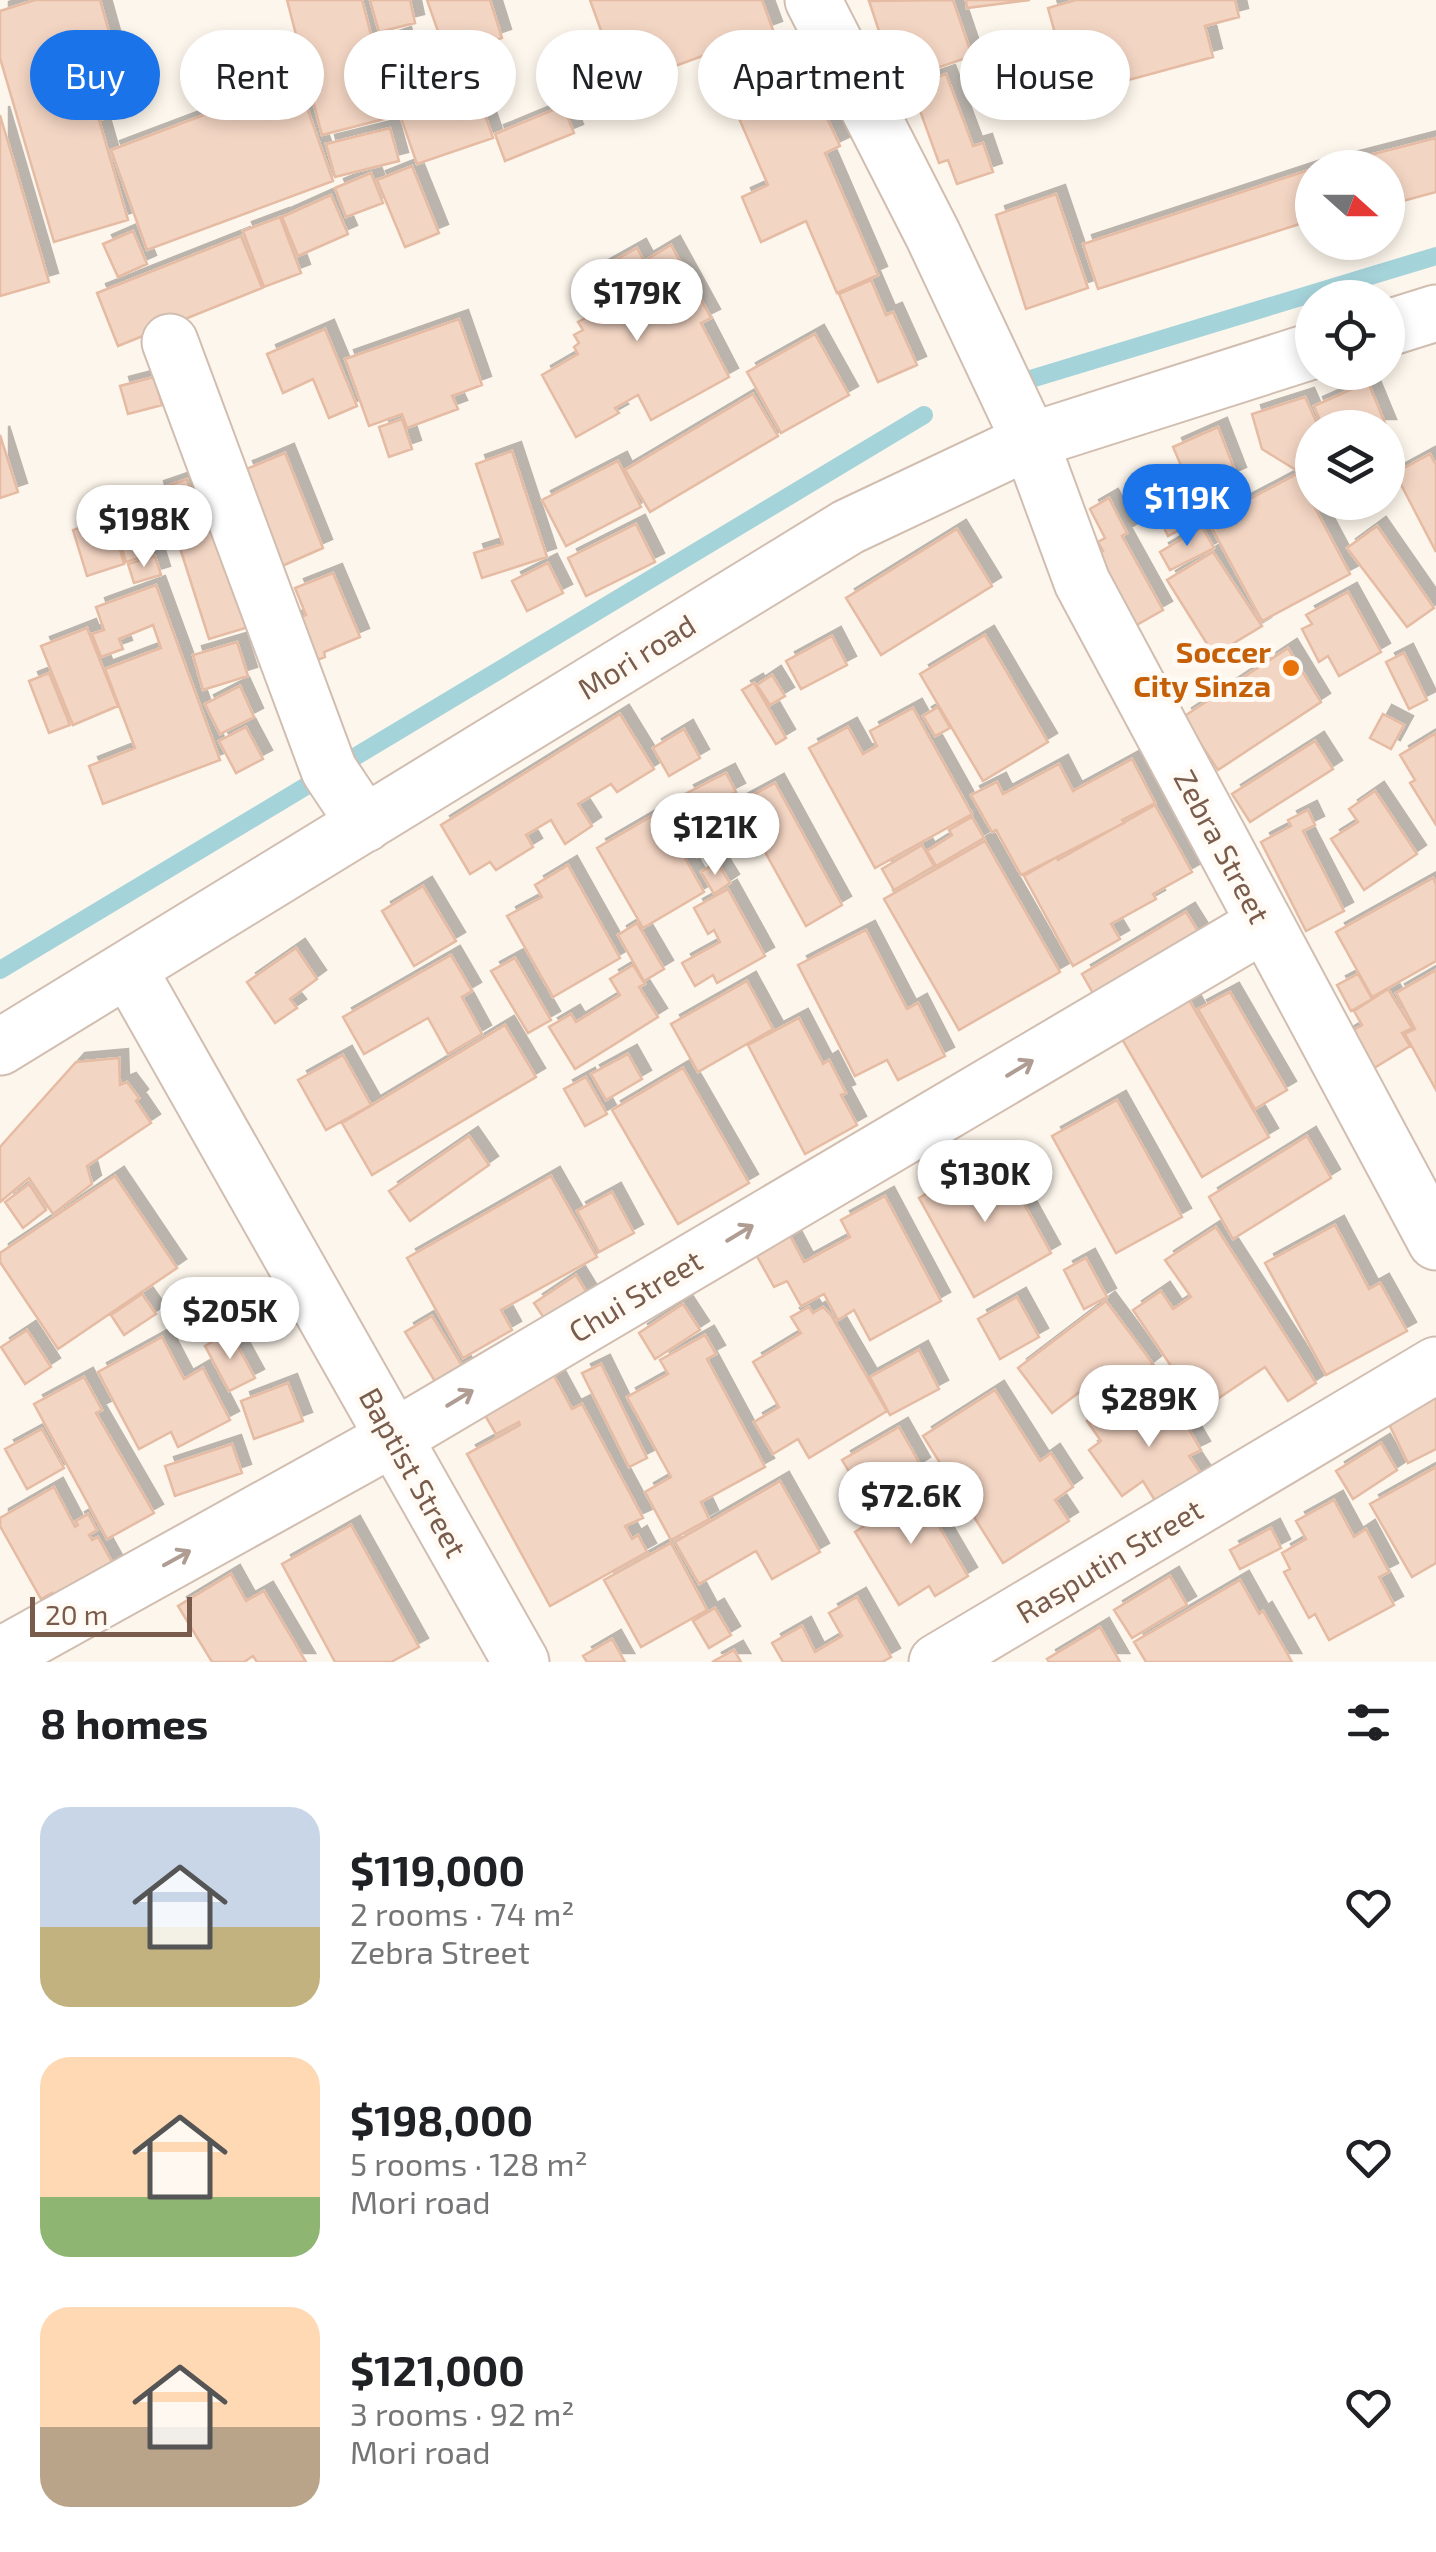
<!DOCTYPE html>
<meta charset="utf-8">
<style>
:root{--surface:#fff;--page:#f2f2f2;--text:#202124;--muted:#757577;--accent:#1a73e8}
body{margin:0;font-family:"Exo 2",sans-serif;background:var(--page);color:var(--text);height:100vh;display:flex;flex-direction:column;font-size:38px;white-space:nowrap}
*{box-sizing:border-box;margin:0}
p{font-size:32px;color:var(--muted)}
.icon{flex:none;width:55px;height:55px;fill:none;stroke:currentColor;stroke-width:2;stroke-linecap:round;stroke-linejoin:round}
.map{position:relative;height:1662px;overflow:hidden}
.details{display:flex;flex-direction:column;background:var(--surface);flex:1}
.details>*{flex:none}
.top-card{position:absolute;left:30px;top:30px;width:1378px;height:90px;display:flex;gap:20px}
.needle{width:65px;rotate:111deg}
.tools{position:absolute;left:1295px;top:150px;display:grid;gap:20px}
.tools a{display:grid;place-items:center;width:110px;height:110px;border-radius:50%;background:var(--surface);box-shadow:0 5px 15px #0003;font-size:50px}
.scale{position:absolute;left:30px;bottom:25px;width:162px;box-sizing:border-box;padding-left:10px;border:5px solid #7a5c4d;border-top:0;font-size:28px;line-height:35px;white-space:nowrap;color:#7a5c4d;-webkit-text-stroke:8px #fffaf3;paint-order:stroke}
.price{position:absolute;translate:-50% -85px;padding:0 22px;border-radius:35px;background:#fff;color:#222;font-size:32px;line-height:65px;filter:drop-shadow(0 2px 5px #0008)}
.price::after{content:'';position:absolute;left:50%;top:60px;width:30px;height:22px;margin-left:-15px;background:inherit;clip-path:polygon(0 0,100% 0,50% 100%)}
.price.selected{background:var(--accent);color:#fff}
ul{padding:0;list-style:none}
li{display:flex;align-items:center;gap:30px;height:250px;padding:0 40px}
li span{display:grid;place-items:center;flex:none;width:280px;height:200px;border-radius:30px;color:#555}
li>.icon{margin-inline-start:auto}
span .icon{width:120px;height:120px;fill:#fffc;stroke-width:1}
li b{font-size:42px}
h2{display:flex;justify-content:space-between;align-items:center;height:120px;padding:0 40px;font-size:42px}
.pill{padding:0 35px;border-radius:45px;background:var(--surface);box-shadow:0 5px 15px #0003;font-size:35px;line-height:90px}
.pill.selected{background:var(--accent);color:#fff}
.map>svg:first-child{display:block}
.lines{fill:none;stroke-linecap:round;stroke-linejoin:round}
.stream{stroke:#a5d3da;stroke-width:18}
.building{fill:#f3d5c3;stroke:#e6bba3;stroke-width:2.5;filter:url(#shadow)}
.minor-casing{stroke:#d1beb0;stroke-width:59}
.minor{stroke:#fff;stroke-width:55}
.oneway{stroke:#af9d94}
.food-dot{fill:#e8710a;stroke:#fffaf3;stroke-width:4}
.labels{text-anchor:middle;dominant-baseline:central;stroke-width:10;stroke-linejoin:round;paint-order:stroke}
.food-label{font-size:30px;font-weight:bold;fill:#c56008;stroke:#fffaf3;text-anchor:end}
.street-label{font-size:30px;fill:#7a5c4d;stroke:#fffaf3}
</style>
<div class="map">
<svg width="1436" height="1662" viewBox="0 0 1436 1662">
<defs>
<filter id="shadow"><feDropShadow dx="9" dy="-9" stdDeviation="0" flood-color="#0004"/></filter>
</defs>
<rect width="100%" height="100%" fill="#fdf6ec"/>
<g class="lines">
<!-- stream -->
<path class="stream" d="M 1011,385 L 1436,256
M 0,970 L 924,415"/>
</g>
<!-- building -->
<path class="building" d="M 35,0 L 100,0 L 131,111 L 99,120 L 128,220 L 54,242 L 0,58 L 0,11 Z
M 287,0 L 362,0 L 392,117 L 322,135 Z
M 370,0 L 410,0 L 415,23 L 379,32 Z
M 427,0 L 490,0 L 502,38 L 447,57 Z
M 590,0 L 762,0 L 773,30 L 621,86 Z
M 953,0 L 972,56 L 896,82 L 869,1 Z
M 966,0 L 1030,0 L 967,8 Z
M 1076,0 L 1235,0 L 1239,17 L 1205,26 L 1213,57 L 1125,81 L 1121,65 L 1068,80 L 1048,8 Z
M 402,36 L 415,84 L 394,89 L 381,43 Z
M 793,45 L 840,146 L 825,153 L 878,275 L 837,293 L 806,221 L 761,242 L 742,197 L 768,185 L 721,77 Z
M 946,74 L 973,146 L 983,143 L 993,172 L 957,184 L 948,160 L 939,163 L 911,86 Z
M 297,80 L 333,181 L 147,250 L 111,150 Z
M 475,86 L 493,138 L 417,164 L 399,112 Z
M 563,106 L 574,133 L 505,161 L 495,134 Z
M 0,115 L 49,282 L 0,296 Z
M 390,128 L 399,161 L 335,177 L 326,144 Z
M 1436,138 L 1436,192 L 1388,205 L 1388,168 L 1331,168 L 1331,165 Z
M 412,166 L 439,233 L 405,247 L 377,180 Z
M 1312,169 L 1312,220 L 1098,289 L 1083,244 Z
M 371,173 L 383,203 L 346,217 L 335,188 Z
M 1056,194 L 1088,288 L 1026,309 L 996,215 Z
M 331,195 L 348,234 L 298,256 L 282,217 Z
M 280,217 L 301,273 L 264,287 L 243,231 Z
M 133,231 L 147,264 L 118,277 L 103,244 Z
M 241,236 L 262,288 L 118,346 L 97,293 Z
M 671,245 L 711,318 L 701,323 L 729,377 L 651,420 L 638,395 L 615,408 L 619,413 L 576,437 L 542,375 L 578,354 L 574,347 L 579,343 L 574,335 L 583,330 L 578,322 L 595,313 L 593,308 L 600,305 L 585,277 L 637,248 L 644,261 Z
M 871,280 L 886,315 L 893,312 L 917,365 L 878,382 L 839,294 Z
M 459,319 L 482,385 L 452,396 L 458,409 L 407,428 L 402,414 L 369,426 L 345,359 Z
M 325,329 L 357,406 L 329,418 L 313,379 L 283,393 L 267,354 Z
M 815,334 L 849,395 L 781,433 L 747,372 Z
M 154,377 L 162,405 L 128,414 L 120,386 Z
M 1368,382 L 1387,428 L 1323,428 L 1314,406 Z
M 753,394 L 778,436 L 650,512 L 625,470 Z
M 1305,397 L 1319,428 L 1312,428 L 1312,469 L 1304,475 L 1262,449 L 1252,414 Z
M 402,419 L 412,449 L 389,457 L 379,427 Z
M 1218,427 L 1237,476 L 1193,495 L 1204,517 L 1168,536 L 1148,495 L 1186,477 L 1173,447 Z
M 0,435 L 18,492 L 0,498 Z
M 512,451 L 547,557 L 482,578 L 474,553 L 503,544 L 476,464 Z
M 285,453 L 323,548 L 282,566 L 244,470 Z
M 1430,454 L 1436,465 L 1436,552 L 1395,473 Z
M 618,461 L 641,507 L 566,546 L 542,500 Z
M 1297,474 L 1350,574 L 1262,621 L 1208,521 Z
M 187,479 L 197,509 L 164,519 L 155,490 Z
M 1109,498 L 1127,533 L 1122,536 L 1163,610 L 1126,631 L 1087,560 L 1103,551 L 1098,542 L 1105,538 L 1090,509 Z
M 227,505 L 265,622 L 209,639 L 172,523 Z
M 141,513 L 152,554 L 126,562 L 114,521 Z
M 111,518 L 124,564 L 87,576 L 73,530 Z
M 636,524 L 655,562 L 586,596 L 568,558 Z
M 1377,526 L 1434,608 L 1407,627 L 1347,548 Z
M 1202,527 L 1214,548 L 1170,570 L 1160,552 Z
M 957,529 L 992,586 L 881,655 L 846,598 Z
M 1213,552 L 1262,626 L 1214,655 L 1167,580 Z
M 155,556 L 161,575 L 134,583 L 128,564 Z
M 548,563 L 563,593 L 527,611 L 512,581 Z
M 333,573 L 360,637 L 324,652 L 325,657 L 297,668 L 279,625 L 306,615 L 295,588 Z
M 156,585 L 220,760 L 103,804 L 89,766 L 135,748 L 105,669 L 161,648 L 153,625 L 119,639 L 123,649 L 101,657 L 92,634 L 104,630 L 96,607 Z
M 1348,592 L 1381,652 L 1339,676 L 1328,656 L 1319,662 L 1302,629 L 1312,624 L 1306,615 Z
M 87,628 L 118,706 L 73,725 L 41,646 Z
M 985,635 L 1048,742 L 983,781 L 920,674 Z
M 832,636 L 847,665 L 801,689 L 786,661 Z
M 237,642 L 248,676 L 203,690 L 193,655 Z
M 1288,648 L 1321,702 L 1218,770 L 1183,717 Z
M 1404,653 L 1427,700 L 1409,709 L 1386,662 Z
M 49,673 L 70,725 L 49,733 L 29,681 Z
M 772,675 L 785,696 L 770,705 L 757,685 Z
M 754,683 L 786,738 L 776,744 L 742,690 Z
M 240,686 L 254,717 L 220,734 L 205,704 Z
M 938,707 L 950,728 L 935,736 L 923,716 Z
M 913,708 L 972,814 L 875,868 L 809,748 L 848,727 L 863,754 L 877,746 L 870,731 Z
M 620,714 L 654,769 L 617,792 L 611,784 L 578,804 L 592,826 L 565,844 L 551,820 L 526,835 L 533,847 L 496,870 L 490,862 L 470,874 L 441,825 Z
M 1383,714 L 1404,725 L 1391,749 L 1370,738 Z
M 246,727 L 263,759 L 236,773 L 219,741 Z
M 684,729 L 700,758 L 669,776 L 653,748 Z
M 1436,733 L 1436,825 L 1410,783 L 1415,780 L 1400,755 Z
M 1315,741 L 1333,769 L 1250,822 L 1232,794 Z
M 1132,759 L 1155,803 L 1122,820 L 1124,823 L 1021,875 L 996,830 L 992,832 L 971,795 L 997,782 L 1003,794 L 1059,764 L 1073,791 Z
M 726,773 L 736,792 L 695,813 L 685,794 Z
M 775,783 L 842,905 L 806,926 L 738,803 Z
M 1375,791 L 1417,854 L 1364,890 L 1331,839 L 1358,822 L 1349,809 Z
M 1155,805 L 1192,872 L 1153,894 L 1156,899 L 1111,924 L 1120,939 L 1073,966 L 1024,876 L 1057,857 L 1058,860 Z
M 1308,810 L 1315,825 L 1303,831 L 1344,911 L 1306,931 L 1261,842 L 1291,826 L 1288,820 Z
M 659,812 L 704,892 L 643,928 L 597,848 Z
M 972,817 L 984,838 L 936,866 L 927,851 L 952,835 L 949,830 Z
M 696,821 L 711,850 L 697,857 L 682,829 Z
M 985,841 L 1060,972 L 959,1030 L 884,899 Z
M 922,845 L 934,866 L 894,890 L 882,869 Z
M 717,862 L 730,883 L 714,894 L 701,872 Z
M 568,865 L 620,958 L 553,997 L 507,916 L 542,897 L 535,885 Z
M 1433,878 L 1436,884 L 1436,961 L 1372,997 L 1336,932 Z
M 423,886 L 456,941 L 414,966 L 382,911 Z
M 728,889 L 765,956 L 717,983 L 713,975 L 695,986 L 682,963 L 720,942 L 714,930 L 708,934 L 694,908 Z
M 1186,912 L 1203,939 L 1098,1002 L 1082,974 Z
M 637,923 L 664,969 L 644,981 L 618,935 Z
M 866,930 L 907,1009 L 918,1003 L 945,1056 L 898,1080 L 887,1060 L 855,1076 L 798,965 Z
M 296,948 L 317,979 L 290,999 L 297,1008 L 275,1023 L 247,982 Z
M 451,955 L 472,991 L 462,997 L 482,1034 L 448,1054 L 428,1018 L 364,1054 L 343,1017 Z
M 515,958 L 551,1020 L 528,1033 L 491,971 Z
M 633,965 L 645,984 L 639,987 L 658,1017 L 575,1069 L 549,1027 L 571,1014 L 576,1022 L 620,995 L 610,979 Z
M 1436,970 L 1436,1090 L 1405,1034 L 1415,1029 L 1396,993 Z
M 1358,974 L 1372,999 L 1351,1011 L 1337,985 Z
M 747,981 L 773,1029 L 698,1072 L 671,1024 Z
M 1388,989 L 1412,1028 L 1402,1033 L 1410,1046 L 1361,1076 L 1339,1039 L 1362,1025 L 1354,1011 Z
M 1230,992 L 1287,1090 L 1255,1109 L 1198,1009 Z
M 1189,1000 L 1269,1137 L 1202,1177 L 1122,1039 Z
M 799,1018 L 823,1064 L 829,1060 L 846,1093 L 841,1095 L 857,1125 L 805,1154 L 748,1045 Z
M 505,1025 L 536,1077 L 372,1175 L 342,1123 Z
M 628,1054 L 642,1079 L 606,1100 L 591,1074 Z
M 343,1055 L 371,1105 L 326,1130 L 298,1080 Z
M 119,1058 L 120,1085 L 127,1082 L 139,1098 L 136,1101 L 151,1123 L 87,1166 L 92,1184 L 53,1214 L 29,1178 L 0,1202 L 0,1147 L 76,1062 Z
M 683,1068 L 749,1183 L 678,1224 L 612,1110 Z
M 586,1077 L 607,1114 L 585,1126 L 564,1089 Z
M 1117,1100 L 1182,1217 L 1116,1253 L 1052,1136 Z
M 469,1136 L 489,1165 L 410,1221 L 389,1191 Z
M 1307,1136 L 1331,1178 L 1233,1239 L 1209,1197 Z
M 996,1153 L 1051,1253 L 974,1297 L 919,1198 Z
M 115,1176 L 177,1268 L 58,1349 L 0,1262 L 0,1253 Z
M 551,1176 L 597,1257 L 501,1310 L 512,1330 L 463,1358 L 407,1258 Z
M 29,1184 L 46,1210 L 23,1228 L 5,1202 Z
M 612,1192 L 634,1233 L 599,1252 L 577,1211 Z
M 885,1196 L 941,1301 L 870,1340 L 854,1310 L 838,1320 L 824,1294 L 801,1306 L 787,1281 L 774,1287 L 754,1251 L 788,1232 L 804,1262 L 850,1237 L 841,1220 Z
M 1335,1225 L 1369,1289 L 1380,1283 L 1407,1331 L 1326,1375 L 1265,1263 Z
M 1216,1227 L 1316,1383 L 1288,1401 L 1265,1367 L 1201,1410 L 1133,1310 L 1161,1291 L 1173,1309 L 1191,1297 L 1165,1260 Z
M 1086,1258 L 1107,1297 L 1084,1309 L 1064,1270 Z
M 576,1275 L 587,1293 L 546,1321 L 534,1303 Z
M 142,1294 L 156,1314 L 124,1335 L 111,1315 Z
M 1017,1297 L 1039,1337 L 1000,1359 L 978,1319 Z
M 1106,1301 L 1153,1364 L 1117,1392 L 1103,1374 L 1052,1413 L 1018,1368 Z
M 683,1304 L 700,1330 L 655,1359 L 639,1333 Z
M 809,1307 L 813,1313 L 823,1307 L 831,1315 L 887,1411 L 809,1458 L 798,1439 L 773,1454 L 754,1422 L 779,1407 L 753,1362 L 801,1333 L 791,1317 Z
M 432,1316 L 466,1372 L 439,1388 L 405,1332 Z
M 27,1330 L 51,1367 L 25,1384 L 1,1347 Z
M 230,1332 L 255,1378 L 229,1391 L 205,1346 Z
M 705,1335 L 716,1354 L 707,1359 L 765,1467 L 701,1502 L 709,1519 L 671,1540 L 645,1492 L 671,1477 L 627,1397 L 668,1374 L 660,1360 Z
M 162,1337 L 184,1379 L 203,1368 L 230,1420 L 178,1447 L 171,1432 L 139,1449 L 98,1372 Z
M 919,1350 L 939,1389 L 890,1415 L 870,1377 Z
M 601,1364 L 647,1458 L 629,1467 L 582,1373 Z
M 553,1374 L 572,1409 L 582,1404 L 643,1518 L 625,1526 L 632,1539 L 638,1535 L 647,1552 L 550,1606 L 467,1454 L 520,1425 L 519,1422 L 496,1434 L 483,1412 Z
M 84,1377 L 102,1410 L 96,1413 L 154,1513 L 107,1539 L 34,1404 Z
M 288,1383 L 303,1421 L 254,1439 L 241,1401 Z
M 1153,1385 L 1171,1412 L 1177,1409 L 1201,1450 L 1189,1456 L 1212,1490 L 1164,1515 L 1143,1481 L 1122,1496 L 1089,1450 L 1101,1441 L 1087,1421 L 1120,1398 L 1125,1405 Z
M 995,1390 L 1040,1461 L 1051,1453 L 1073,1487 L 1055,1500 L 1069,1521 L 1003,1563 L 923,1436 Z
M 1436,1391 L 1436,1449 L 1408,1463 L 1385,1416 Z
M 899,1427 L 921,1466 L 866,1500 L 842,1460 Z
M 42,1429 L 64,1468 L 27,1489 L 5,1449 Z
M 1381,1443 L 1397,1470 L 1353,1499 L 1336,1471 Z
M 232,1444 L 242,1473 L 175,1496 L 165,1466 Z
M 1436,1467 L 1436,1563 L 1412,1577 L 1370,1504 Z
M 780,1481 L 820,1552 L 772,1579 L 756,1551 L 699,1584 L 675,1542 Z
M 913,1482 L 968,1576 L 935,1596 L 929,1586 L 899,1605 L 855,1532 L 886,1512 L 880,1502 Z
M 54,1487 L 75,1527 L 78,1525 L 76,1521 L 88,1514 L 97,1530 L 89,1535 L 92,1540 L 98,1537 L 118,1573 L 59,1607 L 52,1593 L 41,1599 L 0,1526 L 0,1518 Z
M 1334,1500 L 1354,1537 L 1366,1529 L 1389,1572 L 1379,1577 L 1394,1605 L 1329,1640 L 1315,1614 L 1309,1618 L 1284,1572 L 1290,1569 L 1282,1553 L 1306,1539 L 1296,1521 Z
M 351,1525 L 419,1647 L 391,1662 L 335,1662 L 282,1564 Z
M 1271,1528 L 1281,1548 L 1240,1569 L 1230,1550 Z
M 671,1543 L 707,1610 L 641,1647 L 604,1580 Z
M 231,1574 L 246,1601 L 264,1591 L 306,1662 L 257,1662 L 253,1656 L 244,1662 L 212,1662 L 178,1606 Z
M 1170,1576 L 1187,1605 L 1132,1638 L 1114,1610 Z
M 1240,1580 L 1259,1614 L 1263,1611 L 1292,1662 L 1146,1662 L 1134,1642 Z
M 857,1597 L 891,1657 L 882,1662 L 783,1662 L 772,1643 L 802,1626 L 815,1652 L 842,1636 L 829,1613 Z
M 715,1608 L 731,1635 L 709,1648 L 693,1621 Z
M 1100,1627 L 1120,1662 L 1049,1662 L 1047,1659 Z
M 612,1639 L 625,1662 L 587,1662 L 583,1656 Z
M 734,1650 L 741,1662 L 712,1662 Z"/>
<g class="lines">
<!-- minor casing -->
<g class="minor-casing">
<path id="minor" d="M 813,0 L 933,235 L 1030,441 L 1082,582 L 1436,1242
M 1388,328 L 1436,313
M 170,342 L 329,770 L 365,824
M 129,970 L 521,1662
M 0,1047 L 848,527 L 1030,441 L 1312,351
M 0,1656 L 395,1437 L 1264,924
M 937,1662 L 1436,1365"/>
</g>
<!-- minor -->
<use href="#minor" class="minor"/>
</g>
<!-- one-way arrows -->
<defs><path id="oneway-shaft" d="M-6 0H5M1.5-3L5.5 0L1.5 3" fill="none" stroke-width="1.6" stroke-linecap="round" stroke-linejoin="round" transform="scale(2.5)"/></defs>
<g class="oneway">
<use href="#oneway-shaft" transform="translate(1020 1068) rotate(-31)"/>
<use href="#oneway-shaft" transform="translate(740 1233) rotate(-31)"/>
<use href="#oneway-shaft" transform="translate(460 1398) rotate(-31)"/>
<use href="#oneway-shaft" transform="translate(177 1558) rotate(-29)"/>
</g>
<!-- markers -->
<circle class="food-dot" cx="1291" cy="668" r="10"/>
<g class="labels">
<!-- food labels -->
<g class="food-label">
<text x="1271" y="651">Soccer<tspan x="1271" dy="34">City Sinza</tspan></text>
</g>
<!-- street labels -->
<g class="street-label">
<text transform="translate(636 656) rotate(-32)">Mori road</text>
<text transform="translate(1223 846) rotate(62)">Zebra Street</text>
<text transform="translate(635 1295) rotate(-31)">Chui Street</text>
<text transform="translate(414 1472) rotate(61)">Baptist Street</text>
<text transform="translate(1109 1560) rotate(-31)">Rasputin Street</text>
</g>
</g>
</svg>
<div class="tools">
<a><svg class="needle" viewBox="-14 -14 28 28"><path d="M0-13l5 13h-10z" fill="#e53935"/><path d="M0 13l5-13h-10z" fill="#757577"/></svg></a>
<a><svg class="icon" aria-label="locate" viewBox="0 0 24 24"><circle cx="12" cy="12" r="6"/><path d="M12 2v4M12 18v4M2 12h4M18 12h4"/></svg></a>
<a><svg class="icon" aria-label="layers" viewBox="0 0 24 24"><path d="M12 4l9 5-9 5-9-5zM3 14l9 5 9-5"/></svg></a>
</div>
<div class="scale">20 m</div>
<b class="price" style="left:637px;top:344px">$179K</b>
<b class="price selected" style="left:1187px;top:549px">$119K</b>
<b class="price" style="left:144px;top:570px">$198K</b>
<b class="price" style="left:715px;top:878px">$121K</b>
<b class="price" style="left:985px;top:1225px">$130K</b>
<b class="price" style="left:230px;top:1362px">$205K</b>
<b class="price" style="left:1149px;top:1450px">$289K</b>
<b class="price" style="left:911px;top:1547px">$72.6K</b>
<div class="top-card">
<a class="pill selected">Buy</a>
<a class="pill">Rent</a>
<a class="pill">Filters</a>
<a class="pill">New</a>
<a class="pill">Apartment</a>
<a class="pill">House</a>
</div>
</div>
<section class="details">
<h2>8 homes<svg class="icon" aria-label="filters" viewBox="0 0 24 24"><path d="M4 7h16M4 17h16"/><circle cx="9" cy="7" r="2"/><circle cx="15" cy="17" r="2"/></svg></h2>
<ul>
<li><span style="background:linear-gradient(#c9d6e8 60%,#c2b280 0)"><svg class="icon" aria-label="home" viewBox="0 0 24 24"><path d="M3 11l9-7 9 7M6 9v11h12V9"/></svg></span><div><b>$119,000</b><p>2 rooms · 74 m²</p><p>Zebra Street</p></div><svg class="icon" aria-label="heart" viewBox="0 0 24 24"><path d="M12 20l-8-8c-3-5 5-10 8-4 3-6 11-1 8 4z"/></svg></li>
<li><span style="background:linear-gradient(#ffd9b3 70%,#8fb573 0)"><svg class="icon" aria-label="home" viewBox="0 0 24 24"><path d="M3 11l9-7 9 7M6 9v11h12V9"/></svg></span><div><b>$198,000</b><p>5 rooms · 128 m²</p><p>Mori road</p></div><svg class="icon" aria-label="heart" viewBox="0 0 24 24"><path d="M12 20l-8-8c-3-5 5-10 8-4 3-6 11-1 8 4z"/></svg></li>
<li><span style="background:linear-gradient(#ffd9b3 60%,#b9a48a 0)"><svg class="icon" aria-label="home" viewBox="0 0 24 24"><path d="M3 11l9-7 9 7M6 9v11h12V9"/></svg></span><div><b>$121,000</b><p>3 rooms · 92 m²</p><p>Mori road</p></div><svg class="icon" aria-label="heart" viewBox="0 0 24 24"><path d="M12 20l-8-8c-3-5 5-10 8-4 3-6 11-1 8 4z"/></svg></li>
</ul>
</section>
